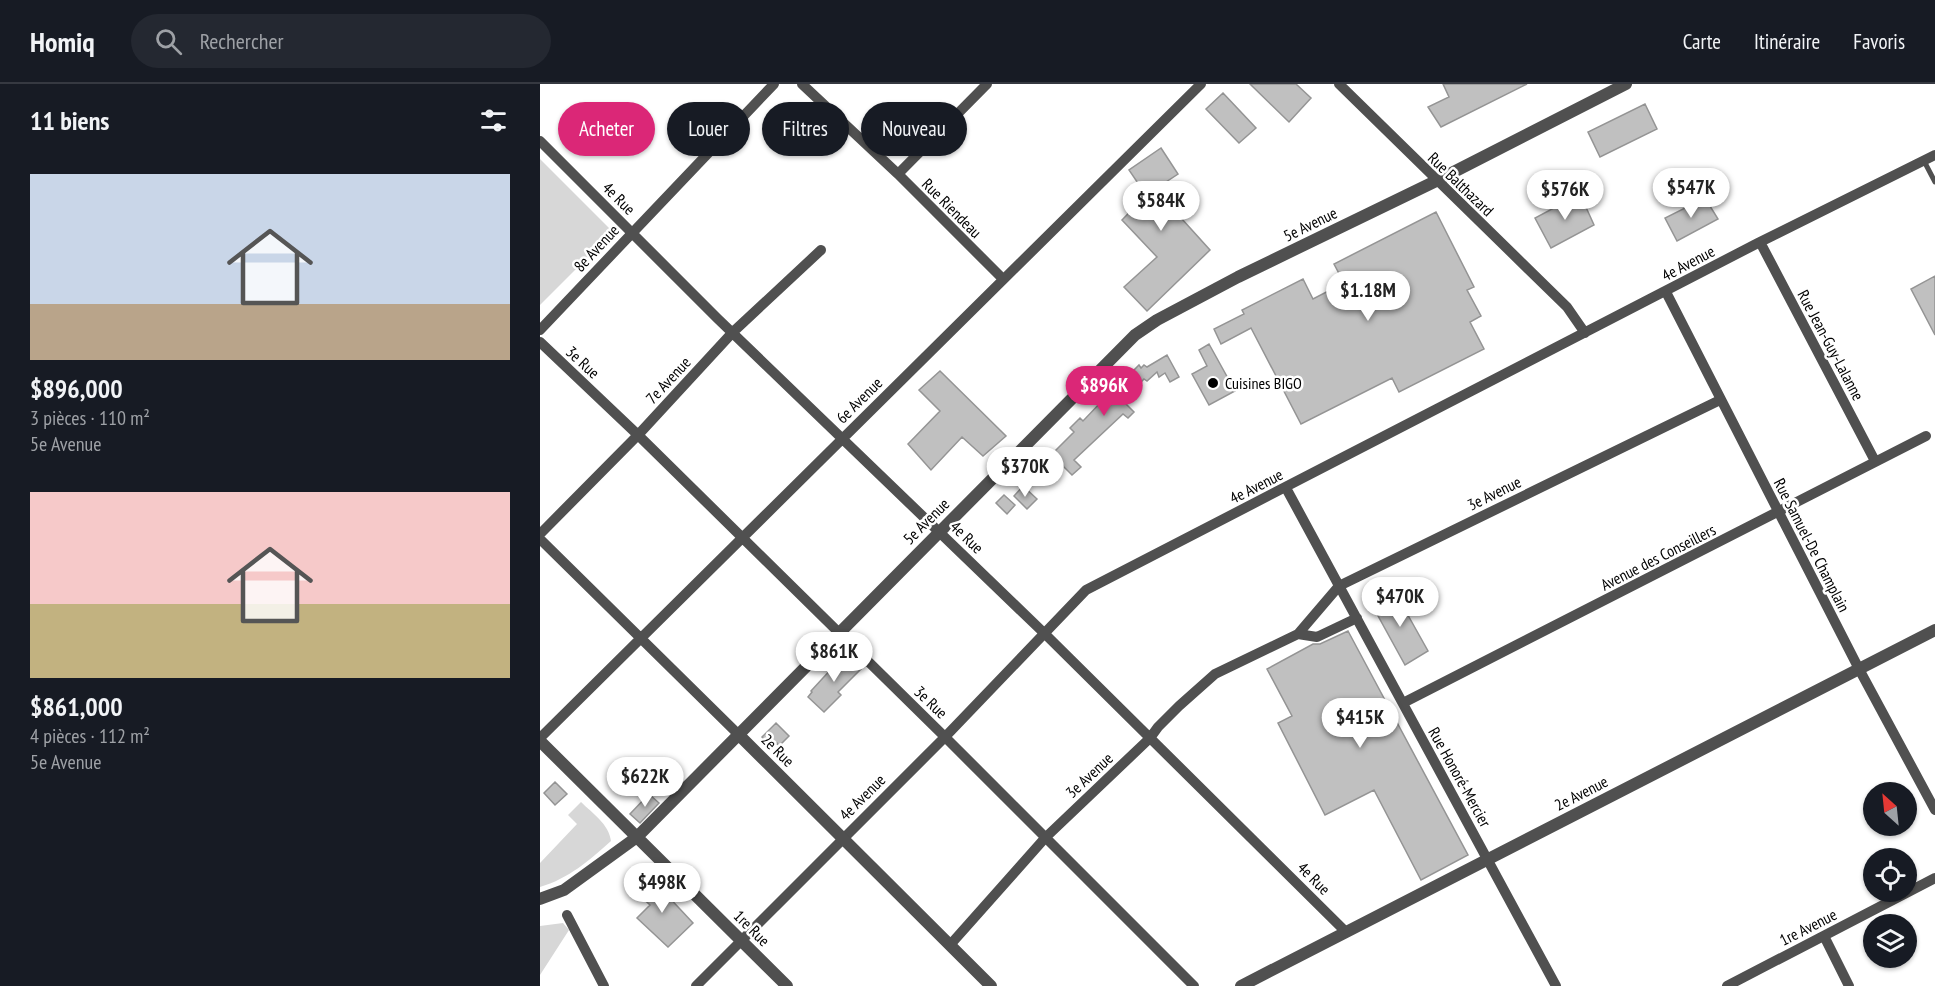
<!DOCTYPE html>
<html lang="fr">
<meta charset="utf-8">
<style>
:root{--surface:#171b24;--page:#242831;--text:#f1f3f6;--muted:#9ea1a6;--line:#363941;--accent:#db2777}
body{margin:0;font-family:"PT Sans Narrow",sans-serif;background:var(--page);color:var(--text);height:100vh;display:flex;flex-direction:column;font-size:22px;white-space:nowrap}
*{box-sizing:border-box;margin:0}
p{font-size:20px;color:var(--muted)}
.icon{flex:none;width:33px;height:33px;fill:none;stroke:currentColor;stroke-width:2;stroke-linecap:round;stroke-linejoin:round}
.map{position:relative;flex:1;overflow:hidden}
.details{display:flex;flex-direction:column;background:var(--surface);width:540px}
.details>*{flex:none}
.guide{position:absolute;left:18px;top:18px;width:570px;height:54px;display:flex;gap:12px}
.needle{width:39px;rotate:333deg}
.fabs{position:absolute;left:1323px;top:698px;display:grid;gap:12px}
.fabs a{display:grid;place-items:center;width:54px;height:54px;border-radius:50%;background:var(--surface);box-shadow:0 2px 4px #0004;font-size:30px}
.price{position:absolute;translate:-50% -51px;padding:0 14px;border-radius:21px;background:#fff;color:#222;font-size:20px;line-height:39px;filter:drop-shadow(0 2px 3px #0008)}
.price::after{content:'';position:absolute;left:50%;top:36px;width:18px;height:14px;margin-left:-9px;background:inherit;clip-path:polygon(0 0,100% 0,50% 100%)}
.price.on{background:var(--accent);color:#fff}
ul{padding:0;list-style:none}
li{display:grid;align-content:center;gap:12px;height:318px;padding:0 30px}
li span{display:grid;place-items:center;height:186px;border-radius:0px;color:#555}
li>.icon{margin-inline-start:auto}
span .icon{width:108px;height:108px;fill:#fffc;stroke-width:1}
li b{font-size:26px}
h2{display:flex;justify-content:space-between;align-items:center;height:72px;padding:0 30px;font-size:26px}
.tag{padding:0 21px;border-radius:27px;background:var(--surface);box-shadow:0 2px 4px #0004;font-size:21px;line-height:54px}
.tag.on{background:var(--accent);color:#fff}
header{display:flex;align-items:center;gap:36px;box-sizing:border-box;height:84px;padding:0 30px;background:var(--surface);border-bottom:2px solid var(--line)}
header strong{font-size:28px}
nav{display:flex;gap:33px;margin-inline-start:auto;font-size:21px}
.search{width:420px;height:54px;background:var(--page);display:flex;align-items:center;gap:15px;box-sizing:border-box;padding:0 21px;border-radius:33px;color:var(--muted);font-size:22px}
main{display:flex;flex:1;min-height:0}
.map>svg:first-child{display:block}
.green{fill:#d7d7d7}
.building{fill:#c0c0c0;stroke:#949494;stroke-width:1.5}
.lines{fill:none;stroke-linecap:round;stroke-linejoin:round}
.service{stroke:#505050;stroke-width:5}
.minor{stroke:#505050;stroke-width:10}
.tertiary{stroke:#505050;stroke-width:12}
.poi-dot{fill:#000;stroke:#fff;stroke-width:2}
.labels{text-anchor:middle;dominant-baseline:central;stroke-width:5;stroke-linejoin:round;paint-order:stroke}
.street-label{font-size:16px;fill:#000;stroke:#fff}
.poi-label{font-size:16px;fill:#000;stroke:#fff;text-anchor:start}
</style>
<header>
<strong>Homiq</strong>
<div class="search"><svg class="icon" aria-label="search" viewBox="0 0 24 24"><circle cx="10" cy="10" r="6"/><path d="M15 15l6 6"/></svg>Rechercher</div>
<nav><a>Carte</a><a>Itinéraire</a><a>Favoris</a></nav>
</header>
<main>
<section class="details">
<h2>11 biens<svg class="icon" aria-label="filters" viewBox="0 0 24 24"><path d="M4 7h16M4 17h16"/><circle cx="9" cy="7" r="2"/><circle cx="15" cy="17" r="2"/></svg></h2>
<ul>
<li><span style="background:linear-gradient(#c9d6e8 70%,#b9a48a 0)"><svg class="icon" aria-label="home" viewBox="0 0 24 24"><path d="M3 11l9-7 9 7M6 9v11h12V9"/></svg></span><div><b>$896,000</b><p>3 pièces · 110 m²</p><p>5e Avenue</p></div></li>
<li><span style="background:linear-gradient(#f6c9c9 60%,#c2b280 0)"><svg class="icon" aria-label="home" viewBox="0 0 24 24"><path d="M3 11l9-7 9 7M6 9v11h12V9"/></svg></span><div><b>$861,000</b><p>4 pièces · 112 m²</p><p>5e Avenue</p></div></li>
</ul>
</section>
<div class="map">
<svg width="1395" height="902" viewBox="0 0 1395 902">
<rect width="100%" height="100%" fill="#fff"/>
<!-- green -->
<path class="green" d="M 0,75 L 73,148 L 0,221 Z
M 41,718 C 52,729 69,740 71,757 C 50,776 28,795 0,803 L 0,779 L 37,740 L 28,731 Z
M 23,839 L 29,846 L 0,891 L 0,842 Z"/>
<!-- building -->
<path class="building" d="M 710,0 L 756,0 L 771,14 L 749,38 Z
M 903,0 L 987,0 L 901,43 L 888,23 L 909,13 Z
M 683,9 L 716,44 L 699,59 L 666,25 Z
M 1105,20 L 1117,45 L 1060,73 L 1048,48 Z
M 621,64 L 638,90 L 626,98 L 642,135 L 670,166 L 607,227 L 584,203 L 617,173 L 582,136 L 606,111 L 589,86 Z
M 1040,110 L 1054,141 L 1011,164 L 995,134 Z
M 1165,114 L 1178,135 L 1137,157 L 1125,134 Z
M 896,128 L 934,203 L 927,206 L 941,232 L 930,238 L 944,265 L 859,308 L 852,294 L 761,340 L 711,244 L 681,260 L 674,245 L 704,230 L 702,226 L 763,195 L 773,215 L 804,199 L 794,180 Z
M 1395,192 L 1395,251 L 1371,205 Z
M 669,260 L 695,307 L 669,321 L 652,290 L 667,282 L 659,266 Z
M 627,271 L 639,293 L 630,298 L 625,289 L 619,293 L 617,288 L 607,297 L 604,295 L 583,317 L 594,328 L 588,334 L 583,330 L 534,376 L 541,383 L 532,391 L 518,377 L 501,395 L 494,388 L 534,348 L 530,344 L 540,334 L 543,337 L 563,316 L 561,313 L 570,304 L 573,307 L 599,281 L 601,284 L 604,281 L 607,283 Z
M 400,287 L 466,352 L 443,372 L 422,353 L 391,386 L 368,360 L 400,327 L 379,306 Z
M 483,402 L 497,415 L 487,425 L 474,412 Z
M 464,411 L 475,421 L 467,430 L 456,419 Z
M 855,508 L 888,567 L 865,581 L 831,519 Z
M 808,547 L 928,771 L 881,796 L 834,706 L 785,731 L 738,639 L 752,632 L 727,585 L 773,560 L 780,560 Z
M 305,570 L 321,585 L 298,608 L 301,611 L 284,628 L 268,613 L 272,608 L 271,607 Z
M 236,639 L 249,652 L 239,662 L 237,659 L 232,664 L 222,653 Z
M 15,698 L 27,710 L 15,721 L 4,709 Z
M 109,710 L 119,719 L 100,739 L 90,730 Z
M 110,793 L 153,839 L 128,863 L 97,834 L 110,821 L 95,807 Z"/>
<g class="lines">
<!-- service -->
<path class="service" d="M 1384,77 L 1395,98"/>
<!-- minor -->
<path class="minor" d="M 262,0 L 358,90 L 463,195
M 799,0 L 1027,223 L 1045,249
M 0,57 L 178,235 L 504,549 L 806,848
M 358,90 L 447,0
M 1220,158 L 1335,377
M 1126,208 L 1319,585 L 1395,726
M 0,246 L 234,0
M 0,258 L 98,351 L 405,653 L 654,902
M 746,404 L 1016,902
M 0,450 L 98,351 L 193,248 L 281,166
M 0,455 L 198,650
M 758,550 L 777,553 L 817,534
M 863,619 L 1386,352
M 0,654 L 661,0
M 27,831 L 64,902
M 1284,852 L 1309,902
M 410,861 L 505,754 L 610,654 L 618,643 L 639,622 L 675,590 L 758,550 L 799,502 L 1180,316
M 156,902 L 405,653 L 546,506 L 1218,159 L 1395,71
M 1187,902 L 1395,794"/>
<!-- tertiary -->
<path class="tertiary" d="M 198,650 L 451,902
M 0,657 L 247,902
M 0,815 L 24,806 L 97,753 L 595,251 L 617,236 L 698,193 L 896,97 L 1086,0
M 701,902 L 1395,546"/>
</g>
<!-- markers -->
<circle class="poi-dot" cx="673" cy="299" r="6"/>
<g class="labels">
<!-- street labels -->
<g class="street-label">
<text transform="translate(921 100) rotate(44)">Rue Balthazard</text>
<text transform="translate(79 114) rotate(45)">4e Rue</text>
<text transform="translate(412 124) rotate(45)">Rue Riendeau</text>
<text transform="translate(770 140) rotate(-26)">5e Avenue</text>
<text transform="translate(56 164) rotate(-47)">8e Avenue</text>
<text transform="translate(1148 179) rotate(-28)">4e Avenue</text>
<text transform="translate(1291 261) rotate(62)">Rue Jean-Guy-Lalanne</text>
<text transform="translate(43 278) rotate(43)">3e Rue</text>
<text transform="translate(128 296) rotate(-47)">7e Avenue</text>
<text transform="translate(319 316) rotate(-45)">6e Avenue</text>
<text transform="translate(716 402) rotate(-27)">4e Avenue</text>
<text transform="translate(954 409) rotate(-26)">3e Avenue</text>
<text transform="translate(386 437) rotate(-45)">5e Avenue</text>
<text transform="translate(427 453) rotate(44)">4e Rue</text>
<text transform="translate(1272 461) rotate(63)">Rue Samuel-De Champlain</text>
<text transform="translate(1118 473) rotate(-27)">Avenue des Conseillers</text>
<text transform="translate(391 618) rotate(44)">3e Rue</text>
<text transform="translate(238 666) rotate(45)">2e Rue</text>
<text transform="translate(549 691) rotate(-43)">3e Avenue</text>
<text transform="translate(920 693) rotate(61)">Rue Honoré-Mercier</text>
<text transform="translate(1041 709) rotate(-27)">2e Avenue</text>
<text transform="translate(322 713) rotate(-45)">4e Avenue</text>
<text transform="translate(774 794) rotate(45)">4e Rue</text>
<text transform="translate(1268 843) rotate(-27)">1re Avenue</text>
<text transform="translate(212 844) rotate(45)">1re Rue</text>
</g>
<!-- poi labels -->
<g class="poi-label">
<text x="685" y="299">Cuisines BIGO</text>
</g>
</g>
</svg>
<div class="fabs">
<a><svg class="needle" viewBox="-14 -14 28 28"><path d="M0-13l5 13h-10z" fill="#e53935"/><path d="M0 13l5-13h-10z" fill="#9ea1a6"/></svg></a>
<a><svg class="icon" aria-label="locate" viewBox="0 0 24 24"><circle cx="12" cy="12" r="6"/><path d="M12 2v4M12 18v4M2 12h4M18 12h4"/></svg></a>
<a><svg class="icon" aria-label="layers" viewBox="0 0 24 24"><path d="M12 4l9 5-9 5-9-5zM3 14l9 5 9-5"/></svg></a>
</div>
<b class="price" style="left:1151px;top:135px">$547K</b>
<b class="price" style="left:1025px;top:137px">$576K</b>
<b class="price" style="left:621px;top:148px">$584K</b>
<b class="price" style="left:828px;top:238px">$1.18M</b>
<b class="price on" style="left:564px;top:333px">$896K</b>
<b class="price" style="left:485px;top:414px">$370K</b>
<b class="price" style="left:860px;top:544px">$470K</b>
<b class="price" style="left:294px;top:599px">$861K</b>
<b class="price" style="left:820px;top:665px">$415K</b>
<b class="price" style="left:105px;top:724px">$622K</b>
<b class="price" style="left:122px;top:830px">$498K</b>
<div class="guide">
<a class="tag on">Acheter</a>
<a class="tag">Louer</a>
<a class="tag">Filtres</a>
<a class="tag">Nouveau</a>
</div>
</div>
</main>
